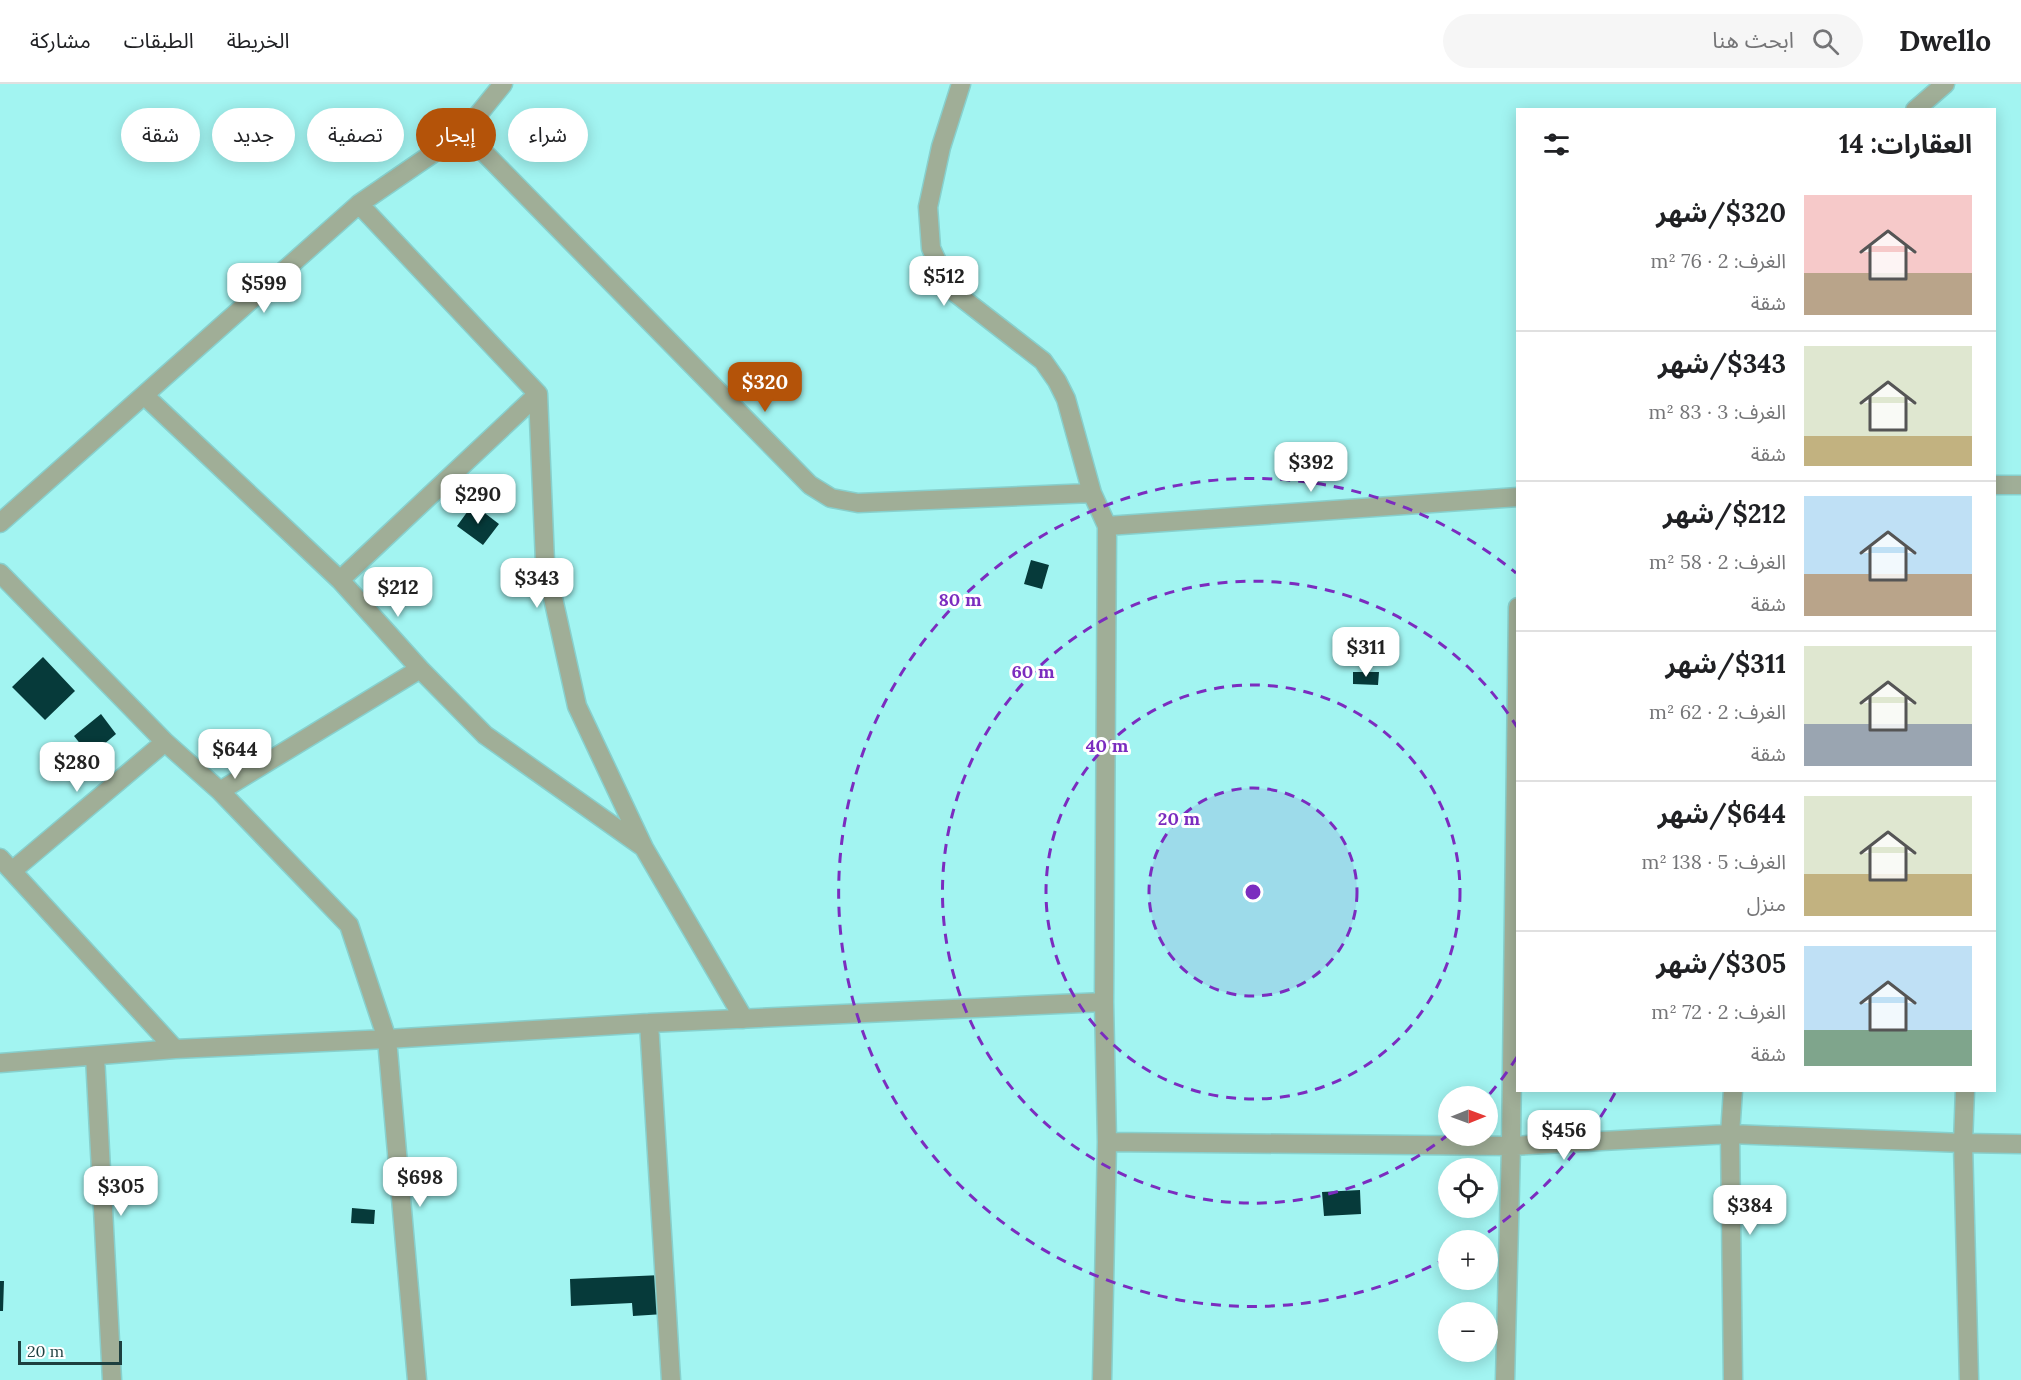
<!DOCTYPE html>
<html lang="ar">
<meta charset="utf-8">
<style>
:root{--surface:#fff;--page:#f6f6f6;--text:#202124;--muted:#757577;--line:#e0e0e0;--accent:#b45309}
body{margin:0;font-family:Lora,"Noto Sans Arabic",serif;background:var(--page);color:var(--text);direction:rtl;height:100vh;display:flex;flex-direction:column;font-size:22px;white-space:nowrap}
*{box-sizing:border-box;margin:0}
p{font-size:20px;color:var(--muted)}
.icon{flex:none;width:33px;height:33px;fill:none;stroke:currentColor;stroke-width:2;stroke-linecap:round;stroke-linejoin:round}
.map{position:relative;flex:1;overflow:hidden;direction:ltr}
.side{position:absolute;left:1516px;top:24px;width:480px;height:984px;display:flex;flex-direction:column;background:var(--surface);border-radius:0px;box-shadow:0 3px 15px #0003;direction:rtl}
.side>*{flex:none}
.guide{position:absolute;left:18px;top:24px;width:570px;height:54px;direction:rtl;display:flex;gap:12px}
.needle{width:39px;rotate:89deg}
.controls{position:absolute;left:1438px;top:1002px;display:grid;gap:12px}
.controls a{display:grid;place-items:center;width:60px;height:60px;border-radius:50%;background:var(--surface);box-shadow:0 3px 15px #0003;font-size:30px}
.scale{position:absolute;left:18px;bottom:15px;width:104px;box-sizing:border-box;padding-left:6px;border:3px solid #1d3f3f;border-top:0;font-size:16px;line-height:21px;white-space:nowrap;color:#1d3f3f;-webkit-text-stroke:4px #fff;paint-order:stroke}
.price{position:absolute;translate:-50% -51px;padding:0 14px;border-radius:12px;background:#fff;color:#222;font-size:20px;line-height:39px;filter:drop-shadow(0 2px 3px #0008)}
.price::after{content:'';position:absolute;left:50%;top:36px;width:18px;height:14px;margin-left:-9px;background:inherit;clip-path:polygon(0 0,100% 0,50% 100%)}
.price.selected{background:var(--accent);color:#fff}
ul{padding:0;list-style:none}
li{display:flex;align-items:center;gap:18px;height:150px;padding:0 24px}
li+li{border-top:2px solid var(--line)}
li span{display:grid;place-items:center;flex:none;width:168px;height:120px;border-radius:0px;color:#555}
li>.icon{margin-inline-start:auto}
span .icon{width:72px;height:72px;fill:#fffc;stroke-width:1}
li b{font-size:26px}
h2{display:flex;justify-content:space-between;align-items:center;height:72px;padding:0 24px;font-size:26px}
.chip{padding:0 21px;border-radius:27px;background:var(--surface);box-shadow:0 3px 15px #0003;font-size:21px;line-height:54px}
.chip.selected{background:var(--accent);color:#fff}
header{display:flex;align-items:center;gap:36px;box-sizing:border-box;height:84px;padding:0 30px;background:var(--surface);border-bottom:2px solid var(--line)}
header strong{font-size:28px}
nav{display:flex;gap:33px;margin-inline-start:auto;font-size:21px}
.search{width:420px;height:54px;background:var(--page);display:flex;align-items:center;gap:15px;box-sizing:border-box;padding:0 21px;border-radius:33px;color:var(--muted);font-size:22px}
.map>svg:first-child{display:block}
.building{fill:#063a3a}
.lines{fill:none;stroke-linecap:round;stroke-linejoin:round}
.minor-casing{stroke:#87d0cd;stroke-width:21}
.minor{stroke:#a0ae97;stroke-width:18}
.ring{fill:none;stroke:#7b2cbf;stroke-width:3;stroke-dasharray:10 8}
.centre{fill:#7b2cbf;stroke:#fff;stroke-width:3}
.ring-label{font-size:18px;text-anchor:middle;font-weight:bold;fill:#7b2cbf;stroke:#fff;stroke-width:6;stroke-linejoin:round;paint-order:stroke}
</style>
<header>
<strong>Dwello</strong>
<div class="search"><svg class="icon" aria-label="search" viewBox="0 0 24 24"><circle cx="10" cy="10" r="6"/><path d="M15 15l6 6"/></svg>ابحث هنا</div>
<nav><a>الخريطة</a><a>الطبقات</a><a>مشاركة</a></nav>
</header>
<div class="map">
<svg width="2021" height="1296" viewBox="0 0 2021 1296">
<rect width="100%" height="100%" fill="#a2f4f1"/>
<!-- building -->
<path class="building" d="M 473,420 L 499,440 L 483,461 L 457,442 Z
M 1031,476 L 1049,481 L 1042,505 L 1024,500 Z
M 43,573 L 75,607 L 45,636 L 12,603 Z
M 1353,588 L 1379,588 L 1378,601 L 1353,600 Z
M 101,630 L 116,650 L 90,672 L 74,652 Z
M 1360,1106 L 1361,1130 L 1324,1132 L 1322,1108 Z
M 352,1124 L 375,1126 L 374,1140 L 351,1139 Z
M 662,1191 L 664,1230 L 633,1232 L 632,1219 L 571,1222 L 570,1195 Z
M 0,1197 L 4,1197 L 3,1227 L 0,1227 Z"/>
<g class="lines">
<!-- minor casing -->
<g class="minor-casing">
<path id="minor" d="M 961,0 L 941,63 L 928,123 L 931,164 L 949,204 L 1043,277 L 1057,297 L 1066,315 L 1092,409
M 1915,26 L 1945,0
M 464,48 L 810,401 L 831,414 L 858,419 L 1092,409 L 1107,442 L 1104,918 L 1107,1058 L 1102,1296
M 359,120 L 538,310 L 545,478 L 577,622 L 644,764 L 744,935
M 145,312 L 340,496 L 420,585 L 485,651 L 643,763
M 1995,401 L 2021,401
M 0,439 L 359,120 L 464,48 L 503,0
M 1107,442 L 1518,413
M 0,489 L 165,658 L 220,707 L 349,841 L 387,955 L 417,1296
M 340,496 L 538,310
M 220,707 L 420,585
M 0,774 L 175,965
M 12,787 L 165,658
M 649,939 L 671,1296
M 95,972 L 112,1296
M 0,979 L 175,965 L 387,955 L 649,939 L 1104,918
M 1733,1006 L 1730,1050 L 1733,1296
M 1965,1006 L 1963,1059 L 1969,1296
M 1107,1058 L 1511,1062 L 1730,1050 L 1963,1059 L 2021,1060
M 1505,1296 L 1511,1062 L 1518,523"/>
</g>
<!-- minor -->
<use href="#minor" class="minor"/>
</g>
<!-- distance rings -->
<circle cx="1253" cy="808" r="104" fill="#7b2cbf" fill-opacity=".12"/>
<g class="ring">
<circle cx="1253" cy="808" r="104"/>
<circle cx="1253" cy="808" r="207"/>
<path d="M1517 973A311 311 0 0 1 1488 1012M1449 1050A311 311 0 1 1 1517 643"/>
<path d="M1615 1009A414 414 0 0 1 1478 1155M1447 1174A414 414 0 1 1 1516 489"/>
</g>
<circle cx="1253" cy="808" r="9" class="centre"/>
<g class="ring-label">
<text x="960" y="522">80 m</text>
<text x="1033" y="594">60 m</text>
<text x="1107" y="668">40 m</text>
<text x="1179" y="741">20 m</text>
</g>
</svg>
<div class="controls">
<a><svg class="needle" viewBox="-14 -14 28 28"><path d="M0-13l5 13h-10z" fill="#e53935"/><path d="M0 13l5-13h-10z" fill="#757577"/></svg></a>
<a><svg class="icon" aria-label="locate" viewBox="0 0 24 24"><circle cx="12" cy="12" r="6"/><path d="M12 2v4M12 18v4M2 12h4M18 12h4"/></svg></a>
<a>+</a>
<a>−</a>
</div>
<div class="scale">20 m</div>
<b class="price" style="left:944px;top:223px">$512</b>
<b class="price" style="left:264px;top:230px">$599</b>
<b class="price selected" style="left:765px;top:329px">$320</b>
<b class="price" style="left:1311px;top:409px">$392</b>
<b class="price" style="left:478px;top:441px">$290</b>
<b class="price" style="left:537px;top:525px">$343</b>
<b class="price" style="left:398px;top:534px">$212</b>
<b class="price" style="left:1366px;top:594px">$311</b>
<b class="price" style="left:235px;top:696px">$644</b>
<b class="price" style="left:77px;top:709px">$280</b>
<b class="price" style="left:1564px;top:1077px">$456</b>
<b class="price" style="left:420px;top:1124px">$698</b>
<b class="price" style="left:121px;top:1133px">$305</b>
<b class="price" style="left:1750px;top:1152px">$384</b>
<div class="guide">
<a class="chip">شراء</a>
<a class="chip selected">إيجار</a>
<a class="chip">تصفية</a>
<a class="chip">جديد</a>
<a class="chip">شقة</a>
</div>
<section class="side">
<h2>العقارات: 14<svg class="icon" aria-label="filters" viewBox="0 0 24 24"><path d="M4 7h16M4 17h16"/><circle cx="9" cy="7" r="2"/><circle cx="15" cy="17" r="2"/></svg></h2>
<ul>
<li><span style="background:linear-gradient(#f6c9c9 65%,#b9a48a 0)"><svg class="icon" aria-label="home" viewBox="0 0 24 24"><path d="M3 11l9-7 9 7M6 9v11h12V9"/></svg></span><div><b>$320/شهر</b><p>الغرف: 2 · 76 m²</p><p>شقة</p></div></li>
<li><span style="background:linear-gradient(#dfe7d0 75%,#c2b280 0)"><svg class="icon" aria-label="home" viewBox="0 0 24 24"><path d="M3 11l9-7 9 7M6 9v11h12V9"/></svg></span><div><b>$343/شهر</b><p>الغرف: 3 · 83 m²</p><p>شقة</p></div></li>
<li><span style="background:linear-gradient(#bfe0f5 65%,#b9a48a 0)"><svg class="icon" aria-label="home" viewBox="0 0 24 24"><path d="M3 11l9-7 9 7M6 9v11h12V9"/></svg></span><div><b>$212/شهر</b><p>الغرف: 2 · 58 m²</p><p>شقة</p></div></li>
<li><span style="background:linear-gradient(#dfe7d0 65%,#9aa5b1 0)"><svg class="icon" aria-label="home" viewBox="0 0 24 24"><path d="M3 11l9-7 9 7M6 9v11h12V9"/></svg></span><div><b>$311/شهر</b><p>الغرف: 2 · 62 m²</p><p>شقة</p></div></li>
<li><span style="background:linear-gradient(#dfe7d0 65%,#c2b280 0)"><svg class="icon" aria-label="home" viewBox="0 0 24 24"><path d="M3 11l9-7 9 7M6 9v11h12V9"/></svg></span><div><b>$644/شهر</b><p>الغرف: 5 · 138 m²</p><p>منزل</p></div></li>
<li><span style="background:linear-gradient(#bfe0f5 70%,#7fa58c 0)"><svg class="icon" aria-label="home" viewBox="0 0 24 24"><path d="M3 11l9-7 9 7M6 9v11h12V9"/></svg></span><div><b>$305/شهر</b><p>الغرف: 2 · 72 m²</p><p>شقة</p></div></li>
</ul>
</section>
</div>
